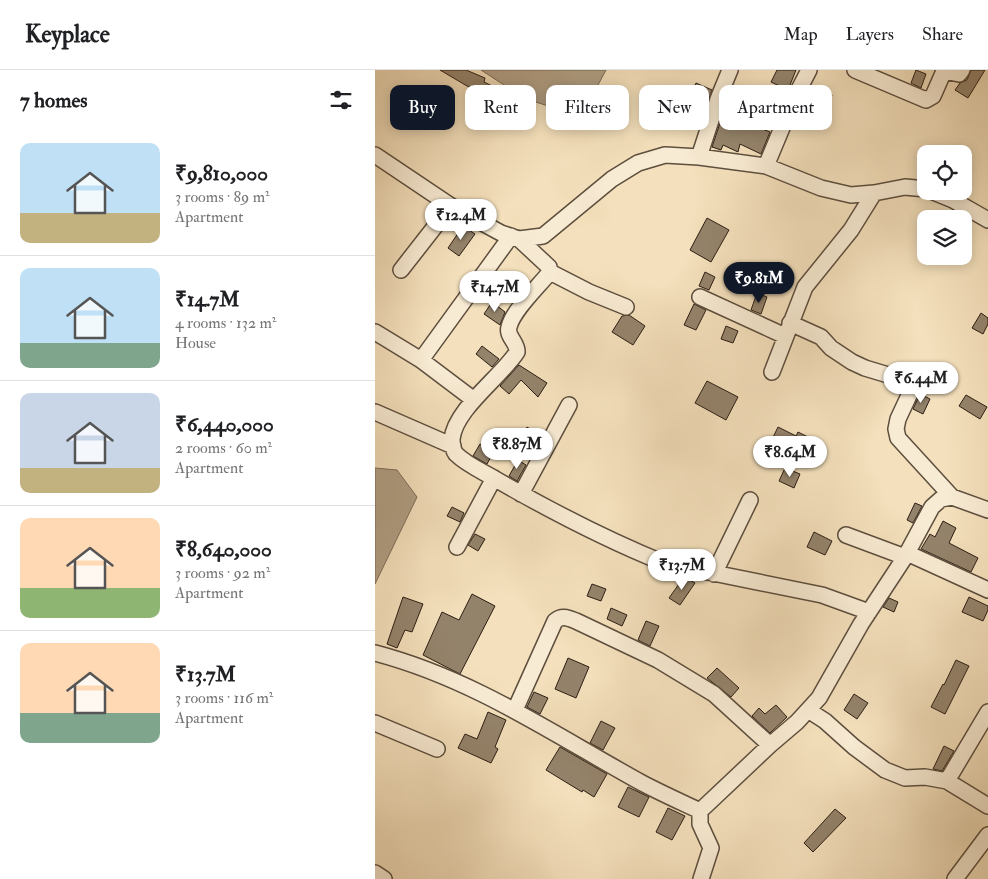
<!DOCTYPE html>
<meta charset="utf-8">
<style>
:root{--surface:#fff;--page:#f6f6f6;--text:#202124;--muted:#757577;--line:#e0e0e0;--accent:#111827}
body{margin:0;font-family:"IM FELL Double Pica",serif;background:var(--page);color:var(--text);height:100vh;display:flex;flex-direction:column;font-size:19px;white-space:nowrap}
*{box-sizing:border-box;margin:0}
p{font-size:16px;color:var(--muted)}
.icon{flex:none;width:28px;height:28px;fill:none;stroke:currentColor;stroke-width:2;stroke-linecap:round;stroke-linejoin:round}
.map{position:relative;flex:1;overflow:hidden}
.side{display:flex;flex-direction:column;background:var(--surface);width:375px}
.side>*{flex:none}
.top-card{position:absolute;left:15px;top:15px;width:475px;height:45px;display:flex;gap:10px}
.controls{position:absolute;left:542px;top:75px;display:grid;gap:10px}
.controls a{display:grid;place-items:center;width:55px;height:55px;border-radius:10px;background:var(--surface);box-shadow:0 2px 12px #0003;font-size:25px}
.price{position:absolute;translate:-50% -42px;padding:0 11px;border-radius:18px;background:#fff;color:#222;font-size:16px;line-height:32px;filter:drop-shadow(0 1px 2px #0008)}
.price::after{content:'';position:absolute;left:50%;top:30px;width:15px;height:11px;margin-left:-8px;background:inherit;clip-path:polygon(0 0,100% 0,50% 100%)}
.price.selected{background:var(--accent);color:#fff}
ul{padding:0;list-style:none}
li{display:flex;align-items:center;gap:15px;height:125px;padding:0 20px}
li+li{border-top:1px solid var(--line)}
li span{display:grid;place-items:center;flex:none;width:140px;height:100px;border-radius:10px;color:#555}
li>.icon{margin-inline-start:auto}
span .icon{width:60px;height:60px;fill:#fffc;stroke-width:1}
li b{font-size:21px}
h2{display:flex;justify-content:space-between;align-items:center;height:60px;padding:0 20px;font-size:21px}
.pill{padding:0 18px;border-radius:10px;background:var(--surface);box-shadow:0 2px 12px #0003;font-size:18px;line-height:45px}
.pill.selected{background:var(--accent);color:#fff}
header{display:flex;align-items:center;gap:30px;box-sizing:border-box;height:70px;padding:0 25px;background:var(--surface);border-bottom:1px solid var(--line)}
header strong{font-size:24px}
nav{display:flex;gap:28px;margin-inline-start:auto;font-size:18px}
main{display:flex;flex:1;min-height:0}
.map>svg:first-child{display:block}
.water{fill:#b09e83;stroke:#7b6b57}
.building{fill:#94836b;stroke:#2b1e14}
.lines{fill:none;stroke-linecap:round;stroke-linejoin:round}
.street-casing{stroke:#5d4e3e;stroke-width:18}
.street{stroke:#f8ebd3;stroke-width:15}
</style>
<header>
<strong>Keyplace</strong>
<nav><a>Map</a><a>Layers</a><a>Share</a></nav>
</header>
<main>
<section class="side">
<h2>7 homes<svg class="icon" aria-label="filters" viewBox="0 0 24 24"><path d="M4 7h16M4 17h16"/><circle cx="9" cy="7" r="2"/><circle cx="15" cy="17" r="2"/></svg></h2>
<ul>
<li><span style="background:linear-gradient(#bfe0f5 70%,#c2b280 0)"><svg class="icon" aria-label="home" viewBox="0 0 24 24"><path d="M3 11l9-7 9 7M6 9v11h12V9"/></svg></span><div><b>₹9,810,000</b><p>3 rooms · 89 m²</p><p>Apartment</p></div></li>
<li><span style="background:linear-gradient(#bfe0f5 75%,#7fa58c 0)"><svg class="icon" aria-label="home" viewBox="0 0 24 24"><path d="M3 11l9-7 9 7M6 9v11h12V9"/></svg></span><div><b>₹14.7M</b><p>4 rooms · 132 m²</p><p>House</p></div></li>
<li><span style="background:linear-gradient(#c9d6e8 75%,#c2b280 0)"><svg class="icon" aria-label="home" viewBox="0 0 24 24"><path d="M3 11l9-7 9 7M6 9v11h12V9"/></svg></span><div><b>₹6,440,000</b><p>2 rooms · 60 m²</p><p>Apartment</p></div></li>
<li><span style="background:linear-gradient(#ffd9b3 70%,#8fb573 0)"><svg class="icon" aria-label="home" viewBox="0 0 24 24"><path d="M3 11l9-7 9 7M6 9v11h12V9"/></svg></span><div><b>₹8,640,000</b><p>3 rooms · 92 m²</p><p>Apartment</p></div></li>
<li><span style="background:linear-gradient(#ffd9b3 70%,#7fa58c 0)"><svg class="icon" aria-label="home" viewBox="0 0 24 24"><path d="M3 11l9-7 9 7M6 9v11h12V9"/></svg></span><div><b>₹13.7M</b><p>3 rooms · 116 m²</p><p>Apartment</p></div></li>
</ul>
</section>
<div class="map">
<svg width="613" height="809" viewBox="0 0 613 809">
<rect width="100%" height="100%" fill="#f4e0bc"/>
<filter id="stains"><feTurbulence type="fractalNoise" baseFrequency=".004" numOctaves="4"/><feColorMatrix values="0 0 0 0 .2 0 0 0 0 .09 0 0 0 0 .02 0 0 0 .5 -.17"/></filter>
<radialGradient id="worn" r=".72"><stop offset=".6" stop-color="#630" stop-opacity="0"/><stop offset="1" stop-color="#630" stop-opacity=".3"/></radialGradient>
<!-- water -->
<path class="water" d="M 106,0 L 231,0 L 206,47 L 149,28 Z
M 0,398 L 22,400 L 42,427 L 0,514 Z"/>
<!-- building -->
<path class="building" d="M 65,0 L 91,0 L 110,8 L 109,12 L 131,23 L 128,31 L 123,29 L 116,48 L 104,43 L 111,26 L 108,25 L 108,23 L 92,16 Z
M 402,0 L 421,0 L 413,20 L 396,12 Z
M 541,0 L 551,4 L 546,18 L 536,13 Z
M 596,0 L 610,0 L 593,28 L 580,20 L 585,13 L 592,10 Z
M 321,13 L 337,20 L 325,55 L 306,46 Z
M 436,17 L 457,25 L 452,37 L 430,28 Z
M 347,47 L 360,52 L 362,49 L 395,62 L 386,84 L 365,74 L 363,82 L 348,75 L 346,80 L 337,77 Z
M 332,148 L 354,160 L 336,192 L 315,180 Z
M 88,156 L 100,164 L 84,186 L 73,178 Z
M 330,202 L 340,207 L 334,220 L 324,216 Z
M 397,203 L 403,217 L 392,221 L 386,207 Z
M 382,223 L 392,227 L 386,244 L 376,240 Z
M 117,232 L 130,242 L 125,255 L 109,244 Z
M 319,234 L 331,240 L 321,260 L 309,255 Z
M 606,243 L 613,248 L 613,254 L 608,264 L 597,258 Z
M 254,245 L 270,256 L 258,275 L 237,262 L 247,246 Z
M 351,256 L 363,261 L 358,273 L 346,269 Z
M 107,276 L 124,289 L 117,297 L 101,284 Z
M 144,295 L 172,313 L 163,327 L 146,310 L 134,324 L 125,316 Z
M 332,311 L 363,327 L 351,350 L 320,333 Z
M 545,324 L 555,329 L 548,344 L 538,339 Z
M 591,325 L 612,337 L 605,349 L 584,336 Z
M 152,357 L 163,364 L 156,375 L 145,368 Z
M 403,357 L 421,366 L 423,362 L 433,367 L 417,397 L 390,384 Z
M 105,374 L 119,381 L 112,394 L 98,386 Z
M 143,390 L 151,395 L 142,411 L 134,406 Z
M 410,398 L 425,404 L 419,418 L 404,411 Z
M 540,433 L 547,436 L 538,453 L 532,450 Z
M 77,437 L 89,443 L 85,452 L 72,446 Z
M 568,451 L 581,458 L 574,473 L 603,488 L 596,502 L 546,479 L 555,464 L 560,467 Z
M 439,462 L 457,471 L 450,485 L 432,477 Z
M 100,464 L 110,469 L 103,481 L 93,475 Z
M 309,507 L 320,513 L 305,535 L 294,528 Z
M 217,514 L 231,519 L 226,531 L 212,526 Z
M 97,524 L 120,536 L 85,604 L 48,585 L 67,542 L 84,550 Z
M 28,527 L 48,534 L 37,562 L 30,560 L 22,578 L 12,574 Z
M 594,527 L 613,536 L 613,540 L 608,551 L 587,542 Z
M 514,528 L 523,532 L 519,542 L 508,537 Z
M 236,538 L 252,545 L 247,556 L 232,549 Z
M 271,551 L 284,556 L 275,576 L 263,570 Z
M 193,588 L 214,597 L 201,628 L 180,619 Z
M 581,590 L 594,596 L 570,644 L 556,637 L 568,614 L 569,615 Z
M 342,598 L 364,618 L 356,627 L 332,608 Z
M 159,622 L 173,628 L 165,644 L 152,637 Z
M 479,624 L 493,633 L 482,649 L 469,640 Z
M 401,635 L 412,647 L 395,663 L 377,646 L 384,638 L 390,644 Z
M 113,642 L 131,650 L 120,677 L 123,679 L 116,693 L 83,678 L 90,664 L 102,669 Z
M 226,651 L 240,658 L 228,680 L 215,673 Z
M 569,676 L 579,681 L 567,701 L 558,699 Z
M 185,677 L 232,704 L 219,727 L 208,720 L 207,722 L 171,700 Z
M 253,717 L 274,727 L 264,747 L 243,737 Z
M 293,738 L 310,746 L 297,770 L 281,762 Z
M 460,739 L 471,748 L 438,782 L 429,773 Z"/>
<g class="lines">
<!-- street casing -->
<g class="street-casing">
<path id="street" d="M 480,0 L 551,30 L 558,26 L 569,1 L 584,4 L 587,0
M 0,85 L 76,136 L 126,163 L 144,169 L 168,166 L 237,109 L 263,93 L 290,85 L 324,87 L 391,96 L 446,118 L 476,125 L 499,123 L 530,117 L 551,119
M 324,87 L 343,29 L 355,0
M 391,96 L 419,29 L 434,0
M 556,121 L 578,130 L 613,150
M 144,169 L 174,197 L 175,202 C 164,216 138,240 134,257 C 131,266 143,273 142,282 C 126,307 80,339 77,369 C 77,374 78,380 81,384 C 92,395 109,402 122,410 C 176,441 232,470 289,493 L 447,525 L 494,542
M 26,200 L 76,136
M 175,202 L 214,222 L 251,237
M 325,227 L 410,266
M 415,253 L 446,267 L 456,278 L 477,292 L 490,298 L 533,311 L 537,316 L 537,319 L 523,349 L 521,359 L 523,368 L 577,427
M 0,262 L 46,290 L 99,330
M 46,290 L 136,166
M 397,302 L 430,217 L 476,160 L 499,123
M 0,342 L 78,376
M 146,424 L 194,335
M 471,465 L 530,487
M 82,477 L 119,408
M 532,483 L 613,520
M 339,504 L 375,430
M 0,583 C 99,609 178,664 267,713 C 286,723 306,732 325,741 L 325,754 L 336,778 L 326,809
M 140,640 L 180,551 C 187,545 193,548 201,551 L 283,590 L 339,624 L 395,675
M 433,640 L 450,651 L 479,677 L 510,700 L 530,708 L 550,707 L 572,711 L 613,736
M 0,653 L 62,679
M 572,711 L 613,642
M 325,741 L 395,675 L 422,652 L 444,628 L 486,554 L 530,487 L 557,437 L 566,429 L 577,427 L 613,440
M 0,803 L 9,809
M 580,809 L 613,765"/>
</g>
<!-- street -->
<use href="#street" class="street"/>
</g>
<rect width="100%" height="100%" filter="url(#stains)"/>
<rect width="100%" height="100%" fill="url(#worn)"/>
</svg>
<div class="controls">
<a><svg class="icon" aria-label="locate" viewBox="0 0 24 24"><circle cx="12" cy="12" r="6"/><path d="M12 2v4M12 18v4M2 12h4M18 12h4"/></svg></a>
<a><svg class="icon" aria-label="layers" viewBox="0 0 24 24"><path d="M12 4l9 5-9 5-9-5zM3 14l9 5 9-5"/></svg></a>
</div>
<b class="price" style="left:86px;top:171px">₹12.4M</b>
<b class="price selected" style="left:384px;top:234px">₹9.81M</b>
<b class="price" style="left:120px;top:243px">₹14.7M</b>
<b class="price" style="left:546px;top:334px">₹6.44M</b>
<b class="price" style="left:142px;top:400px">₹8.87M</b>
<b class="price" style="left:415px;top:408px">₹8.64M</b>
<b class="price" style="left:307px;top:521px">₹13.7M</b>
<div class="top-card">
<a class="pill selected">Buy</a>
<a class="pill">Rent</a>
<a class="pill">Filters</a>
<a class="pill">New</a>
<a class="pill">Apartment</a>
</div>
</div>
</main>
